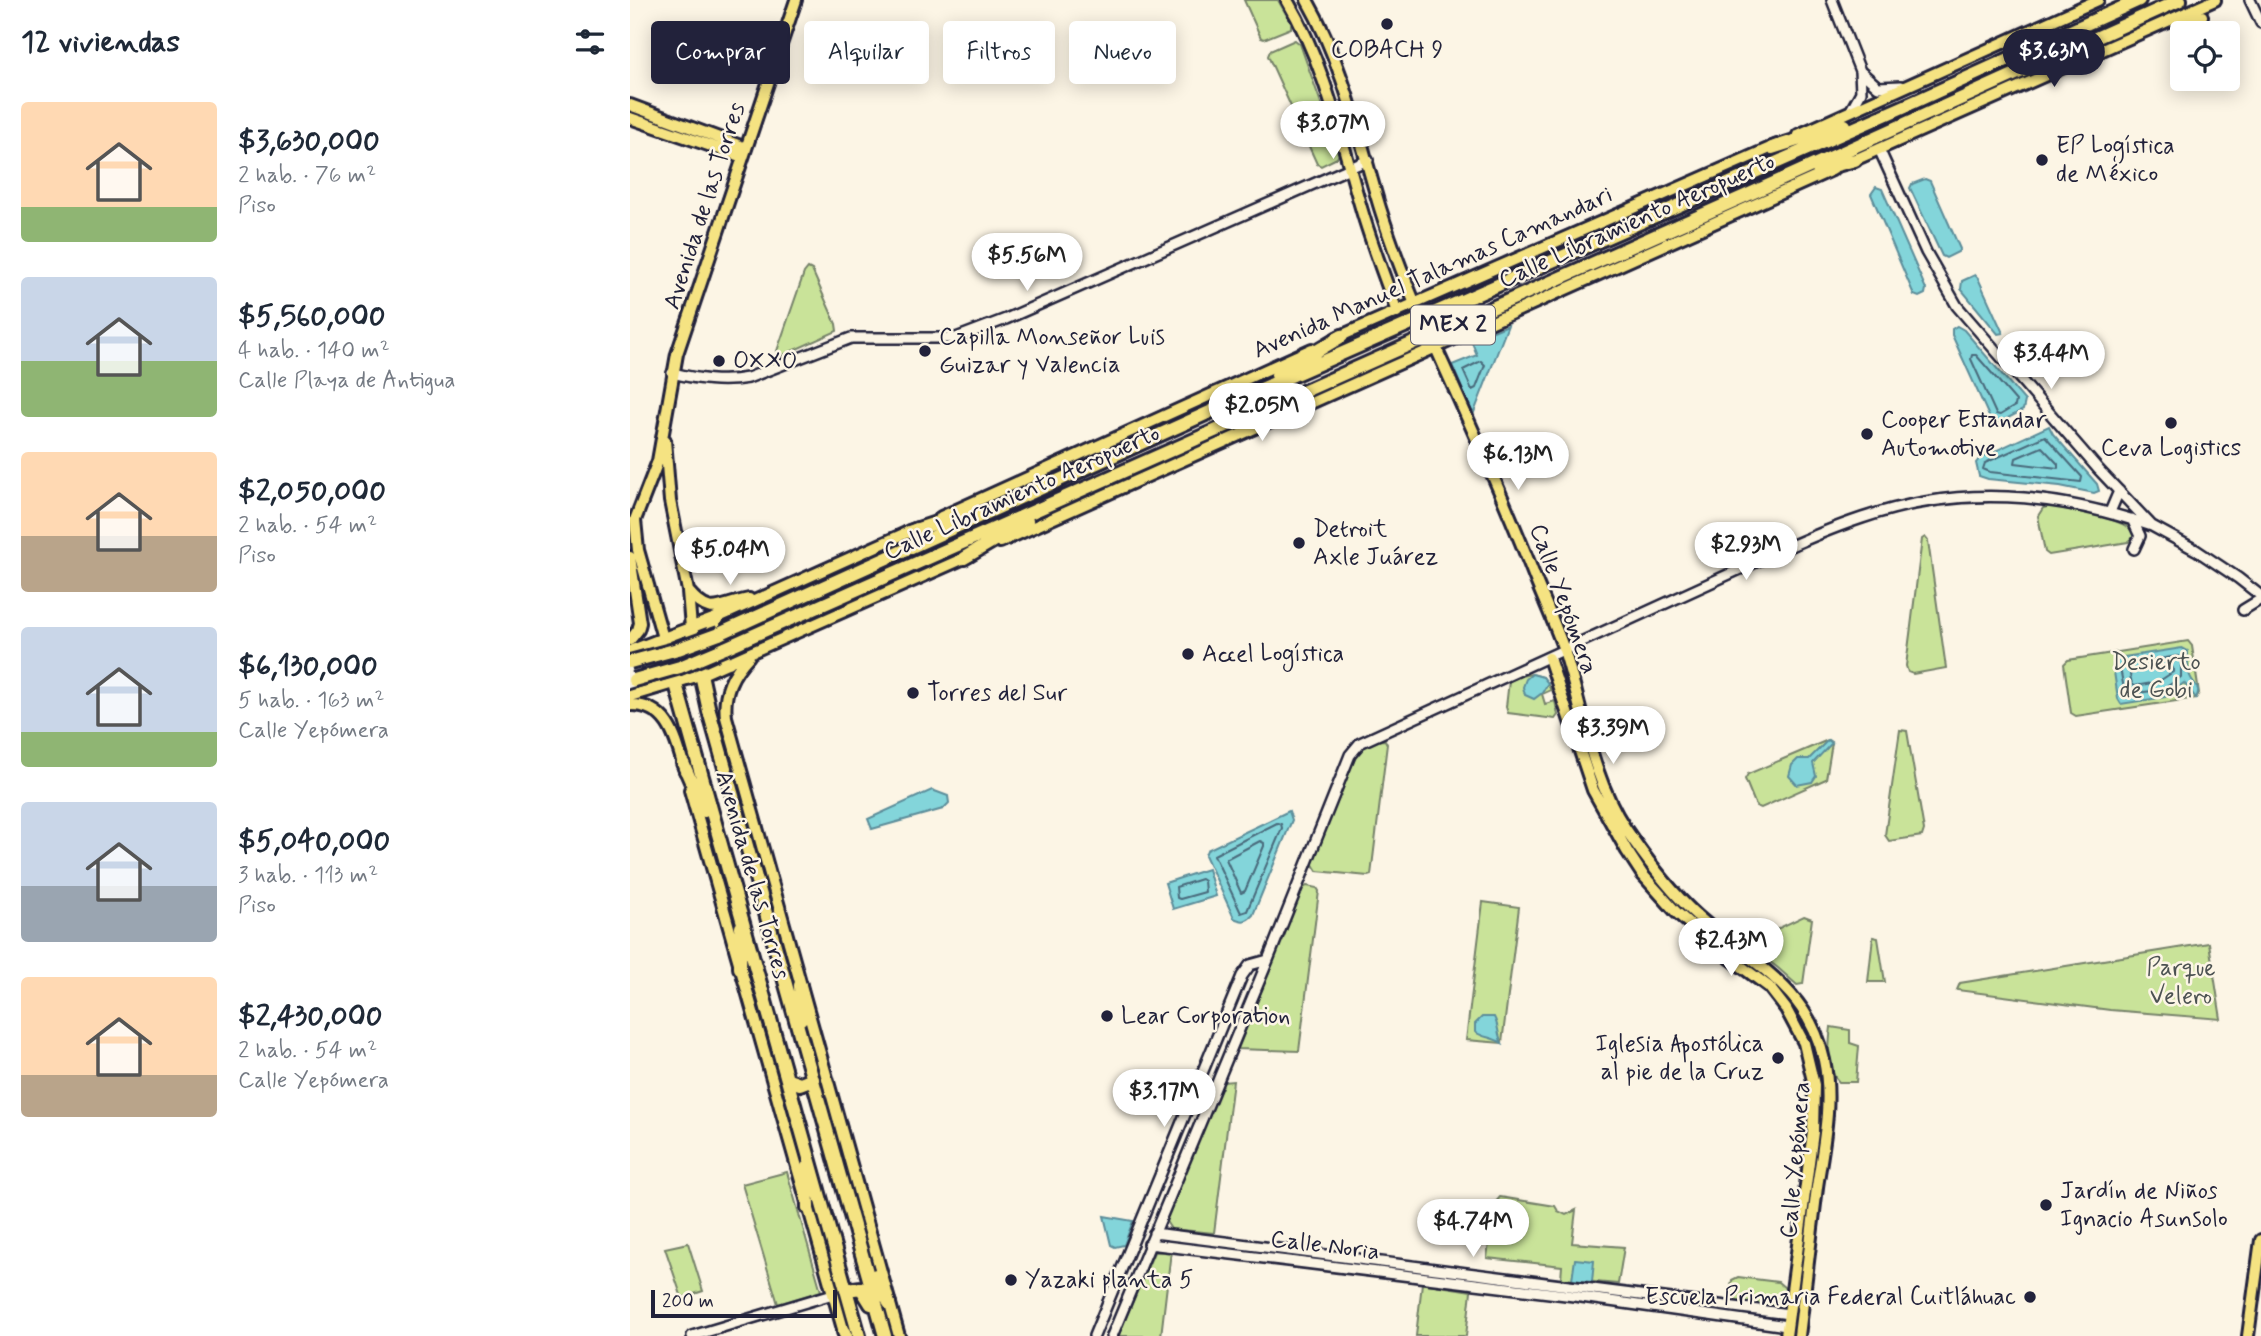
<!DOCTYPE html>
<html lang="es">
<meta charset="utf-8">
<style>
:root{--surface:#fff;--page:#f2f2f3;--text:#1f2937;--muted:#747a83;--accent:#22223b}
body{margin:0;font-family:Mynerve,sans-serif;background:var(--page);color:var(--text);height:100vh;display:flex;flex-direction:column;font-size:26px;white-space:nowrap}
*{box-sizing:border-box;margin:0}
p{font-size:23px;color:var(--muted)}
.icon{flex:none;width:38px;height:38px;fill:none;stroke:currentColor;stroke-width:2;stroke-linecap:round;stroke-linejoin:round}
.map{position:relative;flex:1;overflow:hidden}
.drawer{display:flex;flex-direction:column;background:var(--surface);width:630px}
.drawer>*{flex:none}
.hud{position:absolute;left:21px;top:21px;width:665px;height:63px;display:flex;gap:14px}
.tools{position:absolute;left:1540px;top:21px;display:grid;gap:14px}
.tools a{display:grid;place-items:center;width:70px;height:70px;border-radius:7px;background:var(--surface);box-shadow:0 4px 18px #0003;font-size:35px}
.scale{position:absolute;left:21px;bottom:18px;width:186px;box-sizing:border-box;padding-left:7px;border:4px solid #22223b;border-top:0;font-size:19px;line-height:24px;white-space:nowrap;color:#22223b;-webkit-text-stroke:5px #fcf5e5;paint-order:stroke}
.price{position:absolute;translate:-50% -60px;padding:0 16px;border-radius:24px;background:#fff;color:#222;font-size:23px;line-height:46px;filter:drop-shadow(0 2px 4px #0008)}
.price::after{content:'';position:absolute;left:50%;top:42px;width:21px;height:16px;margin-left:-10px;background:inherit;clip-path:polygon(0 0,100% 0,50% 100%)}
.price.current{background:var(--accent);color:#fff}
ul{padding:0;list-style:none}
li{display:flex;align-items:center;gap:21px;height:175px;padding:0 21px}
li span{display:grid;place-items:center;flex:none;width:196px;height:140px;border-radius:7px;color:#555}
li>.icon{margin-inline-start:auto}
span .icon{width:84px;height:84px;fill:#fffc;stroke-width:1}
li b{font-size:30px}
h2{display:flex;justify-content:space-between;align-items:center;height:84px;padding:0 21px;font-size:30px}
.pill{padding:0 24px;border-radius:7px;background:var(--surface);box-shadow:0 4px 18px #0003;font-size:24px;line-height:63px}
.pill.current{background:var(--accent);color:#fff}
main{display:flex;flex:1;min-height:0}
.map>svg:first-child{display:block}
.green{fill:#c9e399;stroke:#76826a;stroke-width:2}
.water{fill:#83d5da;stroke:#5c8d9a;stroke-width:2}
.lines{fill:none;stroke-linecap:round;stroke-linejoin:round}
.shore{stroke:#496a7b;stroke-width:2}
.minor-casing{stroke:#22223b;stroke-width:14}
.major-casing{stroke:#22223b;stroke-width:16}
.highway-casing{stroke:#22223b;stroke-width:18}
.minor{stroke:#fcf5e5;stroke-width:9}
.major{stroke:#f5e382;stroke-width:10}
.highway{stroke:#f5e382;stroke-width:12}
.highway-bridge-casing{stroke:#22223b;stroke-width:18;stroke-linecap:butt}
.highway-bridge{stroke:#f5e382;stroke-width:12}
.poi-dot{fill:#22223b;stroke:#fcf5e5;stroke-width:2.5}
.labels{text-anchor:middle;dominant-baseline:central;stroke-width:5;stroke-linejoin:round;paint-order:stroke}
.shield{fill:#fcf5e5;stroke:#63616e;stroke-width:2}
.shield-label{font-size:23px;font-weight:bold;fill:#22223b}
.poi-label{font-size:24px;fill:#22223b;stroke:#fcf5e5;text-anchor:start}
.street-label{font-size:24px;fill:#22223b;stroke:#fcf5e5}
.park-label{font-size:24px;fill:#4c5252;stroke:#fcf5e5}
</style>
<main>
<section class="drawer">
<h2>12 viviendas<svg class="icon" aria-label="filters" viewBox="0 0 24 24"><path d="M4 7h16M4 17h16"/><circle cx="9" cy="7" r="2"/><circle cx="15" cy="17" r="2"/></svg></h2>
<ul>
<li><span style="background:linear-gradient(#ffd9b3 75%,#8fb573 0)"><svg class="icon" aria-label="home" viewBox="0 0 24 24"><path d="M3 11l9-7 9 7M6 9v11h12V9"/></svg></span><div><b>$3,630,000</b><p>2 hab. · 76 m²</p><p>Piso</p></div></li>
<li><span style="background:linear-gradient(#c9d6e8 60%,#8fb573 0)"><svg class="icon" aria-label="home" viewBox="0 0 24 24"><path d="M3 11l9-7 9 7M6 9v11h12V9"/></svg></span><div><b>$5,560,000</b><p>4 hab. · 140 m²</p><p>Calle Playa de Antigua</p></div></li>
<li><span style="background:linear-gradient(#ffd9b3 60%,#b9a48a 0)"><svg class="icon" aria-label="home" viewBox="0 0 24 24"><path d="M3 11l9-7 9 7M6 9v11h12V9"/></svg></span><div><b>$2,050,000</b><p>2 hab. · 54 m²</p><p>Piso</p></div></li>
<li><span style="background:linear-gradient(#c9d6e8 75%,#8fb573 0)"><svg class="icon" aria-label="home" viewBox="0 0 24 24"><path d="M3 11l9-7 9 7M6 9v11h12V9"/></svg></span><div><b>$6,130,000</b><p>5 hab. · 163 m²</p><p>Calle Yepómera</p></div></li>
<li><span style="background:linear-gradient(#c9d6e8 60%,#9aa5b1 0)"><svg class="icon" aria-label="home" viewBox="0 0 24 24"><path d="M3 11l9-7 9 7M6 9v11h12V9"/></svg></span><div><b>$5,040,000</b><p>3 hab. · 113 m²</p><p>Piso</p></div></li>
<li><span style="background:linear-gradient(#ffd9b3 70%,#b9a48a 0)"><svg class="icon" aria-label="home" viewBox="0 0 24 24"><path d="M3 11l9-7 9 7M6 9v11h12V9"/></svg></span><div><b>$2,430,000</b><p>2 hab. · 54 m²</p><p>Calle Yepómera</p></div></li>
</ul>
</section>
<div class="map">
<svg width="1631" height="1336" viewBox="0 0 1631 1336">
<rect width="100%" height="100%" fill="#fcf5e5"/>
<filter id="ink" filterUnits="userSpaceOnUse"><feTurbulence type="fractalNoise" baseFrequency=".0143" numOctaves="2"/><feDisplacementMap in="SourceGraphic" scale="14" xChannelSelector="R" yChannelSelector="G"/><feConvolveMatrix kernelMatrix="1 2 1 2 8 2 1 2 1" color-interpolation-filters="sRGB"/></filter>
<g filter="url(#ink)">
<!-- green -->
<path class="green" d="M 614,0 L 648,0 L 661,23 L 661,28 L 634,39 L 631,38 Z
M 665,40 L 670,44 L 709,154 L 707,158 L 691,166 L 687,164 L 638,56 L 640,51 Z
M 178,268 L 182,270 L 206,324 L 207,331 L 151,356 L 147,351 L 174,273 Z
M 1421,506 C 1447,512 1483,515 1504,531 L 1504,537 L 1498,542 L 1419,555 L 1415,552 L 1408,516 L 1413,508 Z
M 1295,537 L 1298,541 L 1316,668 L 1283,674 L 1278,672 L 1276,666 L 1292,539 Z
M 1558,641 L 1562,646 L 1569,693 L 1566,698 L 1446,716 L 1441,713 L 1434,664 L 1438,660 Z
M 902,674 L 913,677 L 921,690 L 912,694 L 915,704 L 925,701 L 928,715 L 925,719 L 878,713 L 876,707 L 879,681 L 890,676 Z
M 1270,730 L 1277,731 L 1294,830 L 1292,836 L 1259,841 L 1255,835 Z
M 755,740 L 757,744 L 741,875 L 738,876 L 687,871 L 682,863 L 731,744 L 735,741 Z
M 1198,740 L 1202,743 L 1196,779 L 1131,808 L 1126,806 L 1115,779 L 1118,774 Z
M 677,886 L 687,888 L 689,891 L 669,1051 L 608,1049 L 672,889 Z
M 853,902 L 889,907 L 872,1043 L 836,1040 Z
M 1174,916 L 1182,919 L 1173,984 L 1167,985 L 1148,968 L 1121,947 L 1122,941 Z
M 1243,937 L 1248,938 L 1255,982 L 1238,982 Z
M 1579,943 L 1591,1019 L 1480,1010 L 1327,990 L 1330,983 Z
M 1201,1027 L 1220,1030 L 1220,1043 L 1229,1046 L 1226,1082 L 1209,1082 C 1196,1070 1199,1043 1201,1027 Z
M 603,1081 L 584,1233 L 541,1229 L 535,1220 L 593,1082 Z
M 157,1172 L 191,1291 L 148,1304 L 112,1184 Z
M 870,1197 L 925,1206 L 928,1211 L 936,1215 L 946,1210 L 942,1243 L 994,1247 L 988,1284 L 931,1279 L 932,1266 L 857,1258 L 864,1204 Z
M 58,1243 L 73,1291 L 52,1298 L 35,1248 Z
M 541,1251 L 531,1336 L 488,1336 L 524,1252 Z
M 1108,1277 L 1148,1282 L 1155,1288 L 1151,1303 L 1145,1306 L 1105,1301 L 1100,1295 L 1102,1280 Z
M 792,1283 L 841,1291 L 836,1336 L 786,1336 Z"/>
<!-- water -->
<path class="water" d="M 1295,179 L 1300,181 L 1330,249 L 1328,252 L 1316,258 L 1312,256 L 1280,188 L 1282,184 Z
M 1246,187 L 1252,189 L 1296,289 L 1295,294 L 1289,297 L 1284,295 L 1241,194 Z
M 1345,275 L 1348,278 L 1373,333 L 1368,334 L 1331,289 L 1332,281 Z
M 878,325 L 843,415 L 822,365 L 847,355 L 841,340 Z
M 1327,326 L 1334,330 L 1395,401 L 1393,410 L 1365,425 L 1361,421 L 1322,335 L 1322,329 Z
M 1419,426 L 1423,434 L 1467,484 L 1469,491 L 1464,493 L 1430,486 L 1358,479 L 1349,476 L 1346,463 L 1350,458 Z
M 1552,648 L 1558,651 C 1558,658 1557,669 1560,676 C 1564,686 1572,687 1566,698 L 1554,683 L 1535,697 L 1491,704 L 1488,699 L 1483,665 L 1488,658 Z
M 902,674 L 913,677 L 918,683 L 912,693 L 904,699 L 895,695 L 893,687 L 896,679 Z
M 1198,740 L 1202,743 L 1183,763 L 1186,776 L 1182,782 L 1167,785 L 1159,776 L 1162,765 L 1168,759 L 1179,759 Z
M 302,790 L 318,796 L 319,803 L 313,809 L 242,829 L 238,819 Z
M 659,811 L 662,820 L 623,915 C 616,922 613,922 604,918 L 575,855 L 577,850 Z
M 578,869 L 586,896 L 543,909 L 535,883 Z
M 852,1017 L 864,1017 C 869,1026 867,1033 872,1043 C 862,1037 854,1038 845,1032 L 845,1024 Z
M 474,1216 L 503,1221 L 494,1245 L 485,1247 L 481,1245 Z
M 945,1259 L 964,1261 L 962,1282 L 942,1280 Z"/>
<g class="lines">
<!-- shore -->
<path class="shore" d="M 1342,355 L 1346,355 L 1386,401 L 1385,406 L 1370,415 L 1366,414 L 1341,359 Z
M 851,361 L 855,365 L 846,388 L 842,390 L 833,370 Z
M 1415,436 L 1452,477 L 1451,482 L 1360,472 L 1353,469 L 1355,463 Z
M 1412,447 L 1428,464 L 1428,468 L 1385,463 L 1386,458 Z
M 1548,656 L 1551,659 L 1551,677 L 1532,690 L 1495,694 L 1490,668 L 1492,665 Z
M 1540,666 L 1543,668 L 1543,672 L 1528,682 L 1505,686 L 1502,684 L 1500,675 L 1502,672 Z
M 647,823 L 651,824 L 652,828 L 617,911 L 611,913 L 584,855 Z
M 630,841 L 634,843 L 634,846 L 615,891 L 611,893 L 596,859 Z
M 571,879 L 574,881 L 575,892 L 550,899 L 547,898 L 546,887 Z"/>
<!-- minor casing -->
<g class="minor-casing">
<path id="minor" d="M 1202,0 L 1230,71 L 1231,92 L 1221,110
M 1620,0 L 1631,23
M 1230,71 L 1248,87 L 1271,86
M 1249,149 L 1296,252 L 1327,306 L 1469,470 L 1522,526 L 1566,550 L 1608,578 L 1631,596
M 42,373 C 68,379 91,383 118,378 L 221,338 L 326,338 L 376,319 L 738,160
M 1480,512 L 1489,491
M 1502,519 L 1510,536 L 1504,549
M 1613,610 L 1631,599
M 524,1233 L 1159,1314
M 519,1244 L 944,1296 L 1157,1326
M 62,1336 L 203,1294
M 464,1336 L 612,976 L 620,965 L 638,960
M 482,1336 L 638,960 L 720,755 L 730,743 L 1128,561 C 1162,545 1196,530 1232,518 C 1331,484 1425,493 1522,526"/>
</g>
<!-- major casing -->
<g class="major-casing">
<path id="major" d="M 657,0 C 695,64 711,140 732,211 C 742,245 755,278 767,312
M 677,0 C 713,63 729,138 750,208 C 760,240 772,272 785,304
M 1552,20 L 1572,16
M 0,105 L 116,148
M 0,118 L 113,157
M 1168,135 L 1468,0
M 1220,162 L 1585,0
M 706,338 L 1147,145
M 806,348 C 841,426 876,503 907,583 C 916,605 926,627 934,650 C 953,709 960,775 995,828 C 1014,856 1033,882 1057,906 C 1108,958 1177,980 1194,1060 C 1203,1102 1193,1146 1187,1187 C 1181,1237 1175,1286 1169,1336
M 35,440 L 40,501 L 58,591 L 61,628
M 311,517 L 682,349
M 370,542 L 1202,170
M 0,557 L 10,623 L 8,630 L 0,640
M 58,591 C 82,619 87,605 119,599
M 89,618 C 71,637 83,647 99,663
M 33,638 L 8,550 L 5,520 L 28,461 L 47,354 L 166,0
M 0,651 L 91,616 L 287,528
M 119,656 C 102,674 93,692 96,717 L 269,1336
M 919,658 L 963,790 L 997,851 L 1012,874 L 1046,912 L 1092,952 L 1139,987 L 1156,1009 L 1174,1043 L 1184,1085 L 1183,1132 L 1156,1336
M 0,696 L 70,675 L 339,556
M 0,705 C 39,704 46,740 55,771
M 60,790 L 215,1336
M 1618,1336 L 1631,1240"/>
</g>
<!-- highway casing -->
<g class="highway-casing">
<path id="highway" d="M 1142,148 L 1215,125
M 1188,170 L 1225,160
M 647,375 L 712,336
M 279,532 L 342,511
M 334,558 L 397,521
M 61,628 L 79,711 L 255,1336
M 89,634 L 613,397 L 1282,103 L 1509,0
M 33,638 L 229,1336
M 95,648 L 1115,196 L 1550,0
M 53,763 L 74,811
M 110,968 L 111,927
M 170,985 L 171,1019
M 158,1080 L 170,1084 L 183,1079
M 177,1167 L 178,1208
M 246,1275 L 259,1303
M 217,1290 L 231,1288 L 241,1304
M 214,1332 L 216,1336"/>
</g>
<!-- minor -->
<use href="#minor" class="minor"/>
<!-- major -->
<use href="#major" class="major"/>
<!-- highway -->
<use href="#highway" class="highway"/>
<!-- highway-bridge casing -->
<g class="highway-bridge-casing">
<path id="highway-bridge" d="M 0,662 L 48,649 L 89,634
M 4,680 L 50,667 L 95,648"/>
</g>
<!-- highway-bridge -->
<use href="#highway-bridge" class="highway-bridge"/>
</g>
</g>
<!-- markers -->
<g class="poi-dot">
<circle cx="757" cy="24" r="7"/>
<circle cx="1412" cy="160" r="7"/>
<circle cx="295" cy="351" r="7"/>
<circle cx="89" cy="361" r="7"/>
<circle cx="1541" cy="423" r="7"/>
<circle cx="1237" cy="434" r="7"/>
<circle cx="669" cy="543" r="7"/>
<circle cx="558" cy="654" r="7"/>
<circle cx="283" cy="693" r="7"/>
<circle cx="477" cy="1016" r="7"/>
<circle cx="1148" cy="1058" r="7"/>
<circle cx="1416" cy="1205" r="7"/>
<circle cx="381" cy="1280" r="7"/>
<circle cx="1400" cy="1297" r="7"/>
</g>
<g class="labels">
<!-- shield labels -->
<rect class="shield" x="781" y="305.5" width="84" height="39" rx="5"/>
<g class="shield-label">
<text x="823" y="325">MEX 2</text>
</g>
<!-- poi labels -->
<g class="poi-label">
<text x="757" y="50" text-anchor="middle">COBACH 9</text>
<text x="1426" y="146">EP Logística<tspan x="1426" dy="28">de México</tspan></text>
<text x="309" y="337">Capilla Monseñor Luis<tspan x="309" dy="28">Guizar y Valencia</tspan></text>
<text x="103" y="361">OXXO</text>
<text x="1251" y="420">Cooper Estandar<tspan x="1251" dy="28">Automotive</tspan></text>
<text x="1541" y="448" text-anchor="middle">Ceva Logistics</text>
<text x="683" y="529">Detroit<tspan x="683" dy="28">Axle Juárez</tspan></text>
<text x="572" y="654">Accel Logística</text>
<text x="297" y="693">Torres del Sur</text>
<text x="491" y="1016">Lear Corporation</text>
<text x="1134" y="1044" text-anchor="end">Iglesia Apostólica<tspan x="1134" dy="28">al pie de la Cruz</tspan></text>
<text x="1430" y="1191">Jardín de Niños<tspan x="1430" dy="28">Ignacio Asunsolo</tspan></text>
<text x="395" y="1280">Yazaki planta 5</text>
<text x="1386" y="1297" text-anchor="end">Escuela Primaria Federal Cuitláhuac</text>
</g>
<!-- street labels -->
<g class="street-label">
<text transform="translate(75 206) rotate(-72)">Avenida de las Torres</text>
<text transform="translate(1007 221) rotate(-24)">Calle Libramiento Aeropuerto</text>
<text transform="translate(803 273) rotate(-24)">Avenida Manuel Talamas Camandari</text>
<text transform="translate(392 493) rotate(-24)">Calle Libramiento Aeropuerto</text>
<text transform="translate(933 599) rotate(70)">Calle Yepómera</text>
<text transform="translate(122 875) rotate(74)">Avenida de las Torres</text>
<text transform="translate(1166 1160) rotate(-85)">Calle Yepómera</text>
<text transform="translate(695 1246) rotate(7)">Calle Noria</text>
</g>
<!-- park labels -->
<g class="park-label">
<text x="1526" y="662">Desierto<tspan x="1526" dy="28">de Gobi</tspan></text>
<text x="1551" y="968">Parque<tspan x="1551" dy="28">Velero</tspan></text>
</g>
</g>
</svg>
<div class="tools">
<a><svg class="icon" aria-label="locate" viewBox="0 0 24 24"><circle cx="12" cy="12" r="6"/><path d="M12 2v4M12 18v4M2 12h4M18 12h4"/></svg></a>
</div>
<div class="scale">200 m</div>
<b class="price current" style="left:1424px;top:89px">$3.63M</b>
<b class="price" style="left:703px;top:161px">$3.07M</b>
<b class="price" style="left:397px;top:293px">$5.56M</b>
<b class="price" style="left:1421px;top:391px">$3.44M</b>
<b class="price" style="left:632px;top:443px">$2.05M</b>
<b class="price" style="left:888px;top:492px">$6.13M</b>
<b class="price" style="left:1116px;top:582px">$2.93M</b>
<b class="price" style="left:100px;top:587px">$5.04M</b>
<b class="price" style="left:983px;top:766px">$3.39M</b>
<b class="price" style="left:1101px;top:978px">$2.43M</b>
<b class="price" style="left:534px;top:1129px">$3.17M</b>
<b class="price" style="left:843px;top:1259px">$4.74M</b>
<div class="hud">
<a class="pill current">Comprar</a>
<a class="pill">Alquilar</a>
<a class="pill">Filtros</a>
<a class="pill">Nuevo</a>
</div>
</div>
</main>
